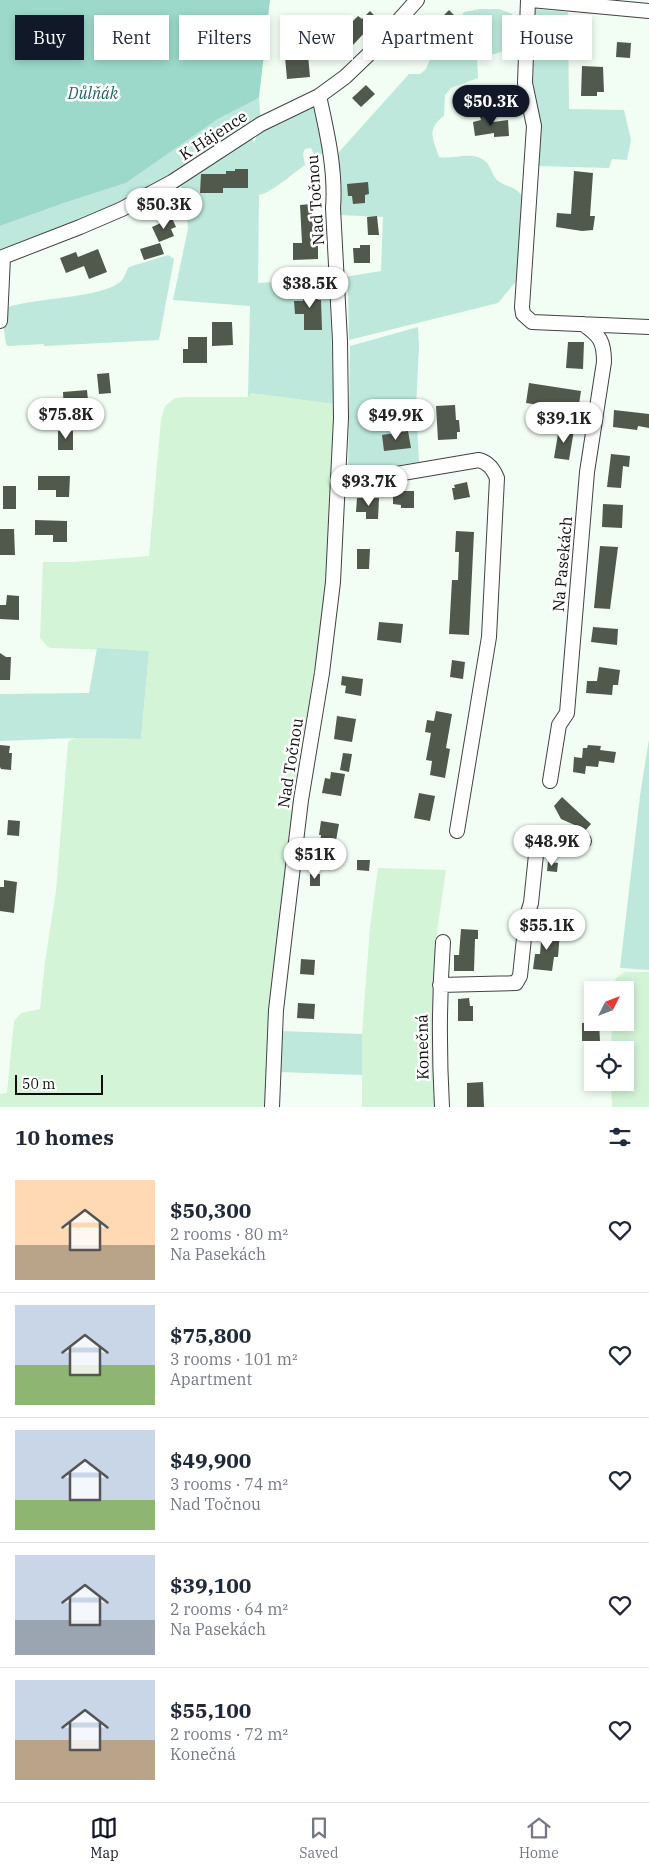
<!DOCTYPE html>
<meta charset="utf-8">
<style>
:root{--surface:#fff;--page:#f2f2f3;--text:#1f2937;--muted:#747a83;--line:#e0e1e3;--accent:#111827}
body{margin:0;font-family:"IBM Plex Serif",serif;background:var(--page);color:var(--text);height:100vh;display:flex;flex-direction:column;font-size:19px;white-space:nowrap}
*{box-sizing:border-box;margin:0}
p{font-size:16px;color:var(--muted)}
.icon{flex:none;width:28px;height:28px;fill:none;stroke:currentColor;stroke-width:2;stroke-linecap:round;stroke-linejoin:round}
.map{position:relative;height:1107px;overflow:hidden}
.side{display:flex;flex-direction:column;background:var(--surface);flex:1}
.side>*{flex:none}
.top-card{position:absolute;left:15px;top:15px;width:620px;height:45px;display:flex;gap:10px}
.needle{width:32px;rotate:48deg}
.controls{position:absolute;left:584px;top:981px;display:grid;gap:10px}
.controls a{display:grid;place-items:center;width:50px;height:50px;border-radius:0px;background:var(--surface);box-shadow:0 2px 8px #0003;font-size:25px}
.scale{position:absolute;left:15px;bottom:12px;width:88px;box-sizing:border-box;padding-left:5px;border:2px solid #0f0f0f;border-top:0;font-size:14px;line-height:18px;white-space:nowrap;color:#0f0f0f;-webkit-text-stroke:4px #fff;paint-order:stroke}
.price{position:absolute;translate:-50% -42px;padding:0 11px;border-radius:18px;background:#fff;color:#222;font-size:16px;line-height:32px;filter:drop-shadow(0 1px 2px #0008)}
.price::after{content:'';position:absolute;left:50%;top:30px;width:15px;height:11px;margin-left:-8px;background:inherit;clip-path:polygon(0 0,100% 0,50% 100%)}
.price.current{background:var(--accent);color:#fff}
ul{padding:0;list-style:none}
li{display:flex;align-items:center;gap:15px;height:125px;padding:0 15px}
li+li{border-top:1px solid var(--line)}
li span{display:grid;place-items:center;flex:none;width:140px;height:100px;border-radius:0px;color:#555}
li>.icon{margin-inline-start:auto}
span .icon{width:60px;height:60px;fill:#fffc;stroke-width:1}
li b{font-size:21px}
h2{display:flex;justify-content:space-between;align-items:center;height:60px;padding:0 15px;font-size:21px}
.pill{padding:0 18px;border-radius:0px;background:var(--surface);box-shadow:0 2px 8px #0003;font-size:18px;line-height:45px}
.pill.current{background:var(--accent);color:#fff}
.tab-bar{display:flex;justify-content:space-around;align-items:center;height:70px;border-top:1px solid var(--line);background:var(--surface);font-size:14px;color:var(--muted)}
.tab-bar a{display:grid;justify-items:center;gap:2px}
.tab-bar .current{color:var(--accent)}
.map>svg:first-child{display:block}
.farmland{fill:#d3f4d7}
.green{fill:#bde8db}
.forest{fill:#9cd9ca}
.building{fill:#51584c}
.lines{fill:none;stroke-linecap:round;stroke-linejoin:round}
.minor-casing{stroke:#424242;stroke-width:16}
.minor{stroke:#fff;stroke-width:14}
.labels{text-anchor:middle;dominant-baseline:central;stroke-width:5;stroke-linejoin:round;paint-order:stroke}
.park-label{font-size:16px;font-style:italic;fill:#216566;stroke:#fff}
.street-label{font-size:16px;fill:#0f0f0f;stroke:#fff}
</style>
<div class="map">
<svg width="649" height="1107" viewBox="0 0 649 1107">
<rect width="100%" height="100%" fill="#f2fef3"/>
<!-- farmland -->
<path class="farmland" d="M 251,393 L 334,404 L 330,544 L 318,670 L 298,778 L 268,1107 L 0,1107 L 0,1094 L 7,1093 L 14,1021 L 21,1013 L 40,1009 L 45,962 L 56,891 L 68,743 L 70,740 L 75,738 L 141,739 L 149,651 L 50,648 L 47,646 L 40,638 L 43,562 L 73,562 L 149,556 L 161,420 L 165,406 L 175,398 L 184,397 L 248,397 Z
M 378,868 L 446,870 L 437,931 L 435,981 L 436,1107 L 362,1107 L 362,1034 L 370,927 Z
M 625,972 L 649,972 L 649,1107 L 612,1107 L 611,1083 L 625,1082 L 625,1050 L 611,1050 L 612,1023 L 625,1022 L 625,990 L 613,990 L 613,984 L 617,977 Z"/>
<!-- green -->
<path class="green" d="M 480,9 L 499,9 L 512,14 C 514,25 513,46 501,52 C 494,55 484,54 477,57 L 478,78 L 451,88 L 445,95 L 444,116 C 426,129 433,139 439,157 C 454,160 471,150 485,161 C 491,166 492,175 497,180 C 504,187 515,185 523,197 L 518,279 L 498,303 L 349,340 L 348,287 L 343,287 L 344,277 L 381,271 L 383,217 L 340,215 L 337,160 L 339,152 L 409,74 L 420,74 L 426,69 L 434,50 L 464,12 Z
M 535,9 L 568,12 L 569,109 L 624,110 L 631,140 L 627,160 L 612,159 L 609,168 L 539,166 L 540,130 L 533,86 Z
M 259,98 L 261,124 L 178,178 L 0,258 L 0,226 L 64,203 L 126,183 L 218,119 Z
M 312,108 L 316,110 L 325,151 L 316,158 L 311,148 L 305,149 L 303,154 L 305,165 C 292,174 273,192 259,195 L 258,283 L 308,280 L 329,282 L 334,404 L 251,393 L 248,397 L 250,306 L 173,300 L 188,229 L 186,202 L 180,182 L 252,137 L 254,143 L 257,135 L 263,130 L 305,109 Z
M 168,255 L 174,259 L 159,340 L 44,346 L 44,344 L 8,346 L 6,344 L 4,330 L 6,308 C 33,297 105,299 122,280 C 125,277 126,271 129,267 Z
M 418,327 L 419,347 L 416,407 L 419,462 L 348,474 L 350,346 Z
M 97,648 L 149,651 L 141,739 L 75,738 L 0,741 L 0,694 L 89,693 Z
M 649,739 L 649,970 L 620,968 L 640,796 Z
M 281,1031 L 362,1034 L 362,1075 L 279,1072 Z"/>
<!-- forest -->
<path class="forest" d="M 0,0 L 270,0 L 259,98 L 218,119 L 126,183 L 64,203 L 0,226 Z"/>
<!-- building -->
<path class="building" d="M 449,10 L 456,17 L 443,31 L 435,24 Z
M 370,11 L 380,21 L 371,30 L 369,28 L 352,46 L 340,34 L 358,16 L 362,19 Z
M 426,24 L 437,34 L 427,45 L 416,35 Z
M 617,42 L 631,43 L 630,58 L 616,57 Z
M 308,55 L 310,77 L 287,79 L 285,57 Z
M 582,66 L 603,67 L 604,92 L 597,92 L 597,96 L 581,96 Z
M 366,85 L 375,94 L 361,107 L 352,98 Z
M 492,115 L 493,122 L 508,120 L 509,136 L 494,137 L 494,133 L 475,136 L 473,122 L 481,120 L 480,117 Z
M 235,169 L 248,169 L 248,188 L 223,188 L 223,193 L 200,193 L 201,174 L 226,174 L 226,171 L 235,171 Z
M 574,171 L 593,173 L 590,216 L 595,216 L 593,230 L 582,231 L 556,227 L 557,213 L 571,214 Z
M 368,182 L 369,194 L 365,195 L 365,203 L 353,204 L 352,196 L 348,196 L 347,184 Z
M 311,204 L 313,228 L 318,228 L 318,259 L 293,260 L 293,243 L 302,243 L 300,205 Z
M 377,216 L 379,235 L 368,235 L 367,217 Z
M 172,218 L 176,227 L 171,229 L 174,236 L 159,242 L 152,227 Z
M 160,243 L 164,254 L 144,260 L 140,249 Z
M 360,245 L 370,245 L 370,263 L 354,263 L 353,248 L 360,248 Z
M 98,249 L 107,272 L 89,279 L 84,266 L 66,273 L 60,258 L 76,252 L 78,257 Z
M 320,288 L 318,300 L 321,300 L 322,330 L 304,330 L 304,314 L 295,314 L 294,301 L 303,301 L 303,289 Z
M 212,322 L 232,322 L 233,345 L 212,346 Z
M 188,337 L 207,337 L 207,363 L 183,363 L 183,349 L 188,349 Z
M 568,342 L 584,342 L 583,369 L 566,368 Z
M 109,373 L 111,393 L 99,394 L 97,374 Z
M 529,383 L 581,391 L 578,411 L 526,403 Z
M 87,390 L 89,412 L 64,413 L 63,392 Z
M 455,405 L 456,420 L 459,420 L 460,432 L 457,432 L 457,439 L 438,440 L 436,406 Z
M 614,410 L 649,414 L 649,428 L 638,426 L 637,430 L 613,427 Z
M 559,428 L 574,430 L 569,460 L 554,458 Z
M 58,431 L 73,431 L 73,450 L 58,450 Z
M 408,431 L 411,448 L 384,451 L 382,435 Z
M 611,454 L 630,456 L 629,467 L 623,466 L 621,488 L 607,487 Z
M 38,476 L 70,476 L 69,497 L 56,497 L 56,490 L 38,490 Z
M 467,482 L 470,497 L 454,500 L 452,488 L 455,488 L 454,485 Z
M 3,486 L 16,486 L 16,509 L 3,509 Z
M 393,491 L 414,491 L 414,508 L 401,508 L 401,505 L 393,504 Z
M 357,498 L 379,498 L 378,519 L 366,519 L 366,512 L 356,512 Z
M 603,504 L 623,505 L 622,528 L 602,527 Z
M 35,520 L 67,521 L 67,542 L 53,542 L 53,535 L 35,535 Z
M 0,529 L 14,529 L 15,555 L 0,555 Z
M 456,531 L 474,532 L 469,635 L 449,634 L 452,580 L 458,580 L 459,552 L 455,552 Z
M 600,546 L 618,547 L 610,609 L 594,608 Z
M 357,549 L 370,549 L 369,569 L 357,569 Z
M 7,595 L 19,596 L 19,620 L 0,619 L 0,605 L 6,605 Z
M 379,622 L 403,624 L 401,643 L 377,640 Z
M 593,627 L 618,629 L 617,645 L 591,642 Z
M 0,653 L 6,657 L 11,657 L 10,680 L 0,680 Z
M 452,660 L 465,662 L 463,679 L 450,677 Z
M 599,667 L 620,670 L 618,685 L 613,685 L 612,695 L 586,693 L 587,681 L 597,681 Z
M 342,676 L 363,679 L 361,696 L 345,693 L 346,686 L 341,685 Z
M 436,711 L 452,714 L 446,748 L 450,749 L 445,778 L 430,775 L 432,761 L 426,760 L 431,733 L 425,732 L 427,720 L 434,721 Z
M 337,716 L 356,719 L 352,742 L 334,739 Z
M 0,745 L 10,746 L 9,753 L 12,753 L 11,770 L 1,769 L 0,767 Z
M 588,745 L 601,746 L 600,750 L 616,752 L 614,763 L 599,761 L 598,767 L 586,766 L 585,774 L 573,772 L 574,757 L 582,758 L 583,748 L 587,748 Z
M 343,753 L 352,754 L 349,772 L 340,770 Z
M 331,772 L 345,774 L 341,796 L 322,793 L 325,778 L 330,779 Z
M 419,793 L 435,796 L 430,821 L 414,818 Z
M 562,797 L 591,824 L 584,832 L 577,826 L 561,819 L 554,806 Z
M 8,820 L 20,821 L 19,836 L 7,835 Z
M 321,821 L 339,824 L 335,846 L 320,843 L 321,835 L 319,835 Z
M 357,860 L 370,860 L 369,871 L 357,870 Z
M 548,862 L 558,863 L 557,872 L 547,871 Z
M 310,874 L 320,874 L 320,886 L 310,886 Z
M 4,880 L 17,882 L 14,913 L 0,911 L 0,887 L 4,887 Z
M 461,929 L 478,930 L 478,939 L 475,939 L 474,971 L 454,971 L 454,955 L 459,955 Z
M 542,931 L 560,932 L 558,957 L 554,957 L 552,971 L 533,969 L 535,954 L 540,954 Z
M 301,959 L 315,960 L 314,975 L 300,974 Z
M 469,998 L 470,1006 L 473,1006 L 473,1021 L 458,1021 L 458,999 Z
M 298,1003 L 315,1004 L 314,1019 L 297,1018 Z
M 599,1022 L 600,1041 L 582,1041 L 582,1023 Z
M 483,1082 L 484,1107 L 467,1107 L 467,1083 Z"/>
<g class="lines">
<!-- minor casing -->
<g class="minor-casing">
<path id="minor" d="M 528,0 L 525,83 L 534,126 L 522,307 L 523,314 L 532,322 L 649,327
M 531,0 L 649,11
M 0,258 L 80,227 L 122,209 L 172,182 L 261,124 L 319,96 L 345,77 L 368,55 L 417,0
M 0,321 L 3,257
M 338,484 L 479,460 C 489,463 493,469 497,478 L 489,637 L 457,831
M 550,781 L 559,725 L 567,713 L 587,472 L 604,362 C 604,341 600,336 583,324
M 440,985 L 516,983 L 520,976 L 526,919 L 531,903 L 537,845 L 539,839 L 545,837 L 584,841
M 272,1107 L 276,1010 L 285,933 L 301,800 L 322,673 L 333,582 L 341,418 L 340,341 L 333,208 C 336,171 327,132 319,96
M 442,1107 C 439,1052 439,998 443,942"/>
</g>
<!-- minor -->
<use href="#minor" class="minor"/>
</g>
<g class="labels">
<!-- park labels -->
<g class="park-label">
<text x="93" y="93">Důlňák</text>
</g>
<!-- street labels -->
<g class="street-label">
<text transform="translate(213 135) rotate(-33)">K Hájence</text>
<text transform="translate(315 200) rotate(-94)">Nad Točnou</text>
<text transform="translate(562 564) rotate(-85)">Na Pasekách</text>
<text transform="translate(290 763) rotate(-81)">Nad Točnou</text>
<text transform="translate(422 1047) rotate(-91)">Konečná</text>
</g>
</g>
</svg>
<div class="controls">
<a><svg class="needle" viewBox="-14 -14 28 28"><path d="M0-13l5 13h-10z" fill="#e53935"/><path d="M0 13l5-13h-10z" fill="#747a83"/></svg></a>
<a><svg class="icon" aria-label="locate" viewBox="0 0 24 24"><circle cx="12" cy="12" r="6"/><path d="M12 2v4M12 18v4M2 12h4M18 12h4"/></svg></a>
</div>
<div class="scale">50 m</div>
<b class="price current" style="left:491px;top:127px">$50.3K</b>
<b class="price" style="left:164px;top:230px">$50.3K</b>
<b class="price" style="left:310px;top:309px">$38.5K</b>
<b class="price" style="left:66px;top:440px">$75.8K</b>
<b class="price" style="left:396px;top:441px">$49.9K</b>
<b class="price" style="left:564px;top:444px">$39.1K</b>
<b class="price" style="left:369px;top:507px">$93.7K</b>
<b class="price" style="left:552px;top:867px">$48.9K</b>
<b class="price" style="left:315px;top:880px">$51K</b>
<b class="price" style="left:547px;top:951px">$55.1K</b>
<div class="top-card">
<a class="pill current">Buy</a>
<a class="pill">Rent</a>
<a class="pill">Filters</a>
<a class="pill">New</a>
<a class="pill">Apartment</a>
<a class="pill">House</a>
</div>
</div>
<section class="side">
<h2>10 homes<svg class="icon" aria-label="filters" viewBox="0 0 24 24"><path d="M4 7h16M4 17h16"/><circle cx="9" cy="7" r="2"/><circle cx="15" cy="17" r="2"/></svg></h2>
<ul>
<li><span style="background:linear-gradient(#ffd9b3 65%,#b9a48a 0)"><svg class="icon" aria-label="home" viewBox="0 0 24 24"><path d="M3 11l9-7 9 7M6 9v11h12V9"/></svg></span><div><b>$50,300</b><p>2 rooms · 80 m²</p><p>Na Pasekách</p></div><svg class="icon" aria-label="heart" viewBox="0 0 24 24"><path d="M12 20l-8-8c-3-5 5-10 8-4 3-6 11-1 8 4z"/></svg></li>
<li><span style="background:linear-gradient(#c9d6e8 60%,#8fb573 0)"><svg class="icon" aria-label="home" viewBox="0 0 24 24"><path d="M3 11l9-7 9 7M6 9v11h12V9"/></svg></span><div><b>$75,800</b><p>3 rooms · 101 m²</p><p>Apartment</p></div><svg class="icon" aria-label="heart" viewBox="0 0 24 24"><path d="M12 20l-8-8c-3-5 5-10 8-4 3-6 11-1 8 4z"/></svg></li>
<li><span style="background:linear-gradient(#c9d6e8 70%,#8fb573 0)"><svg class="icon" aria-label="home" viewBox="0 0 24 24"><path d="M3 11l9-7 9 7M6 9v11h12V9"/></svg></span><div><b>$49,900</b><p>3 rooms · 74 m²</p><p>Nad Točnou</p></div><svg class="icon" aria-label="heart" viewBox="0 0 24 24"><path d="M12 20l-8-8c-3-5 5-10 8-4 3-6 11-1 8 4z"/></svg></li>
<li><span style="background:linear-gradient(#c9d6e8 65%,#9aa5b1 0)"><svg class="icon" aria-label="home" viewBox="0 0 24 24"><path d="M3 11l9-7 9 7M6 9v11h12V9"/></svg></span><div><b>$39,100</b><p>2 rooms · 64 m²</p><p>Na Pasekách</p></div><svg class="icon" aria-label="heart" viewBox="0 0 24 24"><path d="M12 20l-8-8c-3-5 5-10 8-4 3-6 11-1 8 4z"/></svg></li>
<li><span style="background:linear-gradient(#c9d6e8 60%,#b9a48a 0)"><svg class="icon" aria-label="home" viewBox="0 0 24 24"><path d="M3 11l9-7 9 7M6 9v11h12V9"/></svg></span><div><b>$55,100</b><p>2 rooms · 72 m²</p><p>Konečná</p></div><svg class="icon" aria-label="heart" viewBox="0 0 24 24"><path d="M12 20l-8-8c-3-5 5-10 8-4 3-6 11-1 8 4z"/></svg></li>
</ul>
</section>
<nav class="tab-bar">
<a class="current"><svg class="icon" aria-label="map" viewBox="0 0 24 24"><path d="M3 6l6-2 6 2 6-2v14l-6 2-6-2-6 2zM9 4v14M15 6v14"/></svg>Map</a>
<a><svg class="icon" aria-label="saved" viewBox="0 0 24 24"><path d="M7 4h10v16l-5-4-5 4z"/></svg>Saved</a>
<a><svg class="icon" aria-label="home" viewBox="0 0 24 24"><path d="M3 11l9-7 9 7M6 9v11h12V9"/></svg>Home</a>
</nav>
